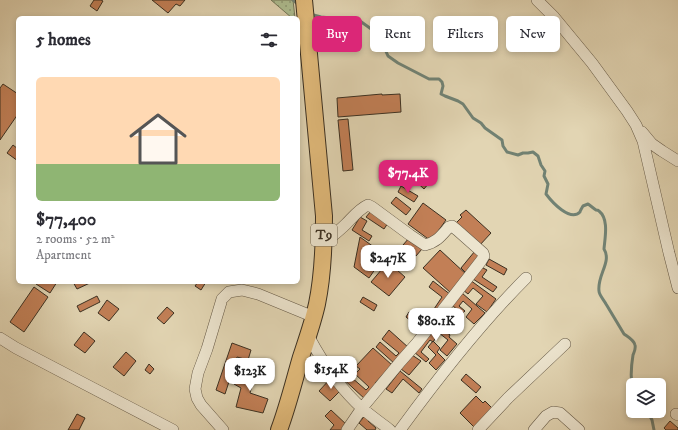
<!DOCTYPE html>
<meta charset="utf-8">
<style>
:root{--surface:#fff;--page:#f2f2f3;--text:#2b2b33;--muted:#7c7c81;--accent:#db2777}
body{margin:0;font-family:"IM FELL DW Pica",serif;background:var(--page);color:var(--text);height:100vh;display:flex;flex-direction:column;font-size:15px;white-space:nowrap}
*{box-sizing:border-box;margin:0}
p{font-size:13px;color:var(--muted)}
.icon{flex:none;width:22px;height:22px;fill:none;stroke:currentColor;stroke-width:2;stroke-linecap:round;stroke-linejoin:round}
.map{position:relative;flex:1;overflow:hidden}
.sheet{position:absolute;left:16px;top:16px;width:284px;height:268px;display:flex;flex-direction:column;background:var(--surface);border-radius:6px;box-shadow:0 2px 6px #0003}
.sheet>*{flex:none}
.banner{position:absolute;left:312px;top:16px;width:306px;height:36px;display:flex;gap:8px}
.tools{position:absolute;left:626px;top:378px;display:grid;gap:8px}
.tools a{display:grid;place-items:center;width:40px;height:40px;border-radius:6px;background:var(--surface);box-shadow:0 2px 6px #0003;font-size:20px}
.price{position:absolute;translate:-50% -34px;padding:0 9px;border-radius:8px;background:#fff;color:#222;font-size:13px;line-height:26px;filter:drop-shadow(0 1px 2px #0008)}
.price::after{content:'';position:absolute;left:50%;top:24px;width:12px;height:9px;margin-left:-6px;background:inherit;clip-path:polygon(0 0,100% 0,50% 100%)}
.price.selected{background:var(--accent);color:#fff}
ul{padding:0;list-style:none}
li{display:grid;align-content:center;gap:8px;height:212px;padding:0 20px}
li span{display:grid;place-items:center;height:124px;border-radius:6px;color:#555}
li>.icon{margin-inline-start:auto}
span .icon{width:72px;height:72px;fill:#fffc;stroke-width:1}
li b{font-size:17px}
h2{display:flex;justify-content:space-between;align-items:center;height:48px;padding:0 20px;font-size:17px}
.chip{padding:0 14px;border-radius:6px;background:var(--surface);box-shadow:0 2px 6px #0003;font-size:14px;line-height:36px}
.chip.selected{background:var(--accent);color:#fff}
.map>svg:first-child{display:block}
.grass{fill:url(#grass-dots);stroke:#747759}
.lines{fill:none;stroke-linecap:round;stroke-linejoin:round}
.stream{stroke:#718274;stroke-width:3}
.building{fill:#c27f56;stroke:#3b3021}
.minor-casing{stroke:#655946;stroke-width:12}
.highway-casing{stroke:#3b3021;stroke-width:18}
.minor{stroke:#ece4ce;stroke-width:11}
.highway{stroke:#e1ba7a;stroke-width:16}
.labels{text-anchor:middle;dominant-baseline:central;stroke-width:3;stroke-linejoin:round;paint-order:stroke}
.shield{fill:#ece4ce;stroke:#706655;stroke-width:1}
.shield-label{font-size:13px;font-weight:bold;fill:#3b3021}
</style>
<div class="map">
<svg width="678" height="430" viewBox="0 0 678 430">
<defs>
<pattern id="grass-dots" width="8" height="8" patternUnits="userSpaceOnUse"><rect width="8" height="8" fill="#aebe91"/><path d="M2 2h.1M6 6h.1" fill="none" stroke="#8f9b76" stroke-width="1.8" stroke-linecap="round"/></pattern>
</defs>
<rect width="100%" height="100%" fill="#e2d5b3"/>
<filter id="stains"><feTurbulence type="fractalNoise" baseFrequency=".005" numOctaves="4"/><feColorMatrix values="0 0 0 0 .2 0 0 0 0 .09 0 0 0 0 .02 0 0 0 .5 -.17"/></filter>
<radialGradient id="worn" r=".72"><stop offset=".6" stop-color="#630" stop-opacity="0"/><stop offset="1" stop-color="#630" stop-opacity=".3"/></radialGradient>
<!-- grass -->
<path class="grass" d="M 271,0 L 293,0 L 295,18 L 292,18 Z"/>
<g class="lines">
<!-- stream -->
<path class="stream" d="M 293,0 L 299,5
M 310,14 L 321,17 L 360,21 L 374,31 L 376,35 L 376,41 L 384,47 L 388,56 L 398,63 L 429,79 L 439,79 L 442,82 L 443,86 L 441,94 L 445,96 L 458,101 L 463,104 L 473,118 L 481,123 L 485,128 L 502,140 L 503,146 L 507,152 L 518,155 L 523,153 L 528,153 L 533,152 L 538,156 L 541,165 L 545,171 L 544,176 L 548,184 L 546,194 C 552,202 570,222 580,212 C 580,211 583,206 583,206 L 588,204 C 591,206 593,208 596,210 C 597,210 598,210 599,211 C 609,219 605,237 604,249 C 612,262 597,275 599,291 C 599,295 604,300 606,304 C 612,314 618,324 624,334 C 628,337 634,340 635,345 C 636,349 634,352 633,355 C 631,367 630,379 633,391
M 647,411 L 652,420 L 654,430"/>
</g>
<!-- building -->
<path class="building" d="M 94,0 L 101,0 L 103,1 L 97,11 L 90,6 Z
M 152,0 L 185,0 L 180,6 L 176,4 L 168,13 Z
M 3,84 L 18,94 L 18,114 L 0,140 L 0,88 Z
M 382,94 L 382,95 L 400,94 L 401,112 L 338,117 L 337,98 Z
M 348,119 L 353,170 L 343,171 L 338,120 Z
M 13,145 L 18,149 L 18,161 L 7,153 Z
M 415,170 L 429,183 L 424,189 L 410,176 Z
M 401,186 L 418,196 L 414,202 L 398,192 Z
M 396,197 L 411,209 L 406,215 L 391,203 Z
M 423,203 L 446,220 L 431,241 L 408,224 Z
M 466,210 L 491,233 L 479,246 L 456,223 L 462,217 L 460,215 Z
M 371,211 L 388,223 L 384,229 L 366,217 Z
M 360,217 L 367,221 L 362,230 L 372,236 L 369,241 L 352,230 Z
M 360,237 L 385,255 L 369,278 L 354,267 Z
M 409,238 L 422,249 L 416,256 L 403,245 Z
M 440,250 L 467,275 L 451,293 L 423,268 Z
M 475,251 L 480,255 L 466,273 L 461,268 Z
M 489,259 L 507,269 L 504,275 L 486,265 Z
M 388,262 L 405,277 L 389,296 L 371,282 Z
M 481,267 L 487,270 L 482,277 L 497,287 L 493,292 L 473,279 Z
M 470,280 L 496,299 L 487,312 L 476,304 L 483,296 L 473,288 L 468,294 L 463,290 Z
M 433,281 L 451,295 L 438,312 L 434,309 L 442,297 L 429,287 Z
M 37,282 L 57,282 L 50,293 L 36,284 Z
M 73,282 L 92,282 L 77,289 Z
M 198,282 L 206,282 L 201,290 L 195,286 Z
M 34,287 L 48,297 L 24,332 L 10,322 Z
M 462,293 L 485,313 L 474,324 L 466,317 L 472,309 L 463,301 L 459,306 L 465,311 L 462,314 L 451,304 Z
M 97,296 L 100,302 L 80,312 L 77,306 Z
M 363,297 L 377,305 L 374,311 L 360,302 Z
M 107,300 L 119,309 L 109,321 L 98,313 Z
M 167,307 L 174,313 L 164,324 L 157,318 Z
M 428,310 L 434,314 L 422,330 L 406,317 L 409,312 L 420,321 Z
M 436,324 L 450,335 L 449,337 L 457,344 L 447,356 L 440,350 L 448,340 L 439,333 L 433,342 L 430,340 L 421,352 L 429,359 L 426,362 L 414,352 Z
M 389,330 L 409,348 L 395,364 L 376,347 L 380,342 L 396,356 L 399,353 L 382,339 Z
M 84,332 L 95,341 L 85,353 L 74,345 Z
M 433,341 L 440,348 L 437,352 L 445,360 L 436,370 L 429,363 L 436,355 L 428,347 Z
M 232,343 L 251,350 L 248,360 L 237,357 L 225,394 L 216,390 Z
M 373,348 L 392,365 L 375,383 L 379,386 L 366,400 L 340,376 L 350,365 L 357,371 L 351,377 L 366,390 L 369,387 L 355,374 L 360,369 L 356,366 Z
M 126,352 L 136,361 L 124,376 L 113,367 Z
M 412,355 L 421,361 L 409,375 L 401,369 Z
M 251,360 L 258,363 L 250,393 L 268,399 L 263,413 L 236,407 L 241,388 L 234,384 L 236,376 L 246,377 Z
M 149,364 L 154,369 L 150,374 L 145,370 Z
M 400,371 L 422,389 L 419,393 L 403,379 L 392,393 L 386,389 Z
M 466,374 L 481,387 L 476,393 L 461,380 Z
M 331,378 L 342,389 L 330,401 L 319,391 Z
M 476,396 L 483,403 L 485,401 L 492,408 L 474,427 L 460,413 Z
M 331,410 L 348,426 L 344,430 L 330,430 L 334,425 L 325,416 Z
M 77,414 L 85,418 L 79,430 L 68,430 Z
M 366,414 L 370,418 L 368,421 L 376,428 L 375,430 L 367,430 L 359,423 Z
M 670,421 L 678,428 L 678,430 L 666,430 L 664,428 Z"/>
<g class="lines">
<!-- minor casing -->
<g class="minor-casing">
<path id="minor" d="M 537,0 L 554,17 L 592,63 L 627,111 L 636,125 L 643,141 L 669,253 L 678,288
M 642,132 L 652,144 L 662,151 L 678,161
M 324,243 C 331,237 339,231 346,224 C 353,217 359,209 368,205 L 372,207 L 410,235 L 425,245 C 437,242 441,236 449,227 L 452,226 L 457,230 L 483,253 L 484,256 L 481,261 L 417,343 L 401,361 L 362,408 L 347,430
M 309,337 C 323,363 340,389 363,409 C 371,416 381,423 390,430
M 0,338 L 16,348 L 173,430
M 676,414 L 678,415
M 223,430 L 201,405 L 197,398 L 195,389 L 198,373 L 207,349 L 222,299 L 229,292 L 242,290 L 258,294 L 314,317
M 400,430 C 438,378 480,324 526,278
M 478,430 L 508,398 L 565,344
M 534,430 L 546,416 L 553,412 L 560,413 L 579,430"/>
</g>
<!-- highway casing -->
<g class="highway-casing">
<path id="highway" d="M 279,430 C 288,406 294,381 301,357 C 307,339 313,322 317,304 C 323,275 324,246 324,216 L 304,0"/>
</g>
<!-- minor -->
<use href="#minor" class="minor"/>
<!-- highway -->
<use href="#highway" class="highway"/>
</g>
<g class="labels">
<!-- shield labels -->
<rect class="shield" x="311" y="224" width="26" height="22" rx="3"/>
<g class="shield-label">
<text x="324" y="235">T9</text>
</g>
</g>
<rect width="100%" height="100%" filter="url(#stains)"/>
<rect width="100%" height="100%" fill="url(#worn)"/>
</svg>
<div class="tools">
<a><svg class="icon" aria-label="layers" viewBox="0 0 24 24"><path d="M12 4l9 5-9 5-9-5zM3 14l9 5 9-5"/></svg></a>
</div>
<b class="price selected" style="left:408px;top:194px">$77.4K</b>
<b class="price" style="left:388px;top:279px">$247K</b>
<b class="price" style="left:436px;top:342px">$80.1K</b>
<b class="price" style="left:331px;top:390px">$154K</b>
<b class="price" style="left:250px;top:392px">$123K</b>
<div class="banner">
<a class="chip selected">Buy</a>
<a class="chip">Rent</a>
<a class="chip">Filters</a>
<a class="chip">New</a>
</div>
<section class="sheet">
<h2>5 homes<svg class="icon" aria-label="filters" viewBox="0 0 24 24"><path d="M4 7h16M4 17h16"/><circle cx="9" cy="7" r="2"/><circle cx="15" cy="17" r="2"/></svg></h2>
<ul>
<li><span style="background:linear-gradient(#ffd9b3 70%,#8fb573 0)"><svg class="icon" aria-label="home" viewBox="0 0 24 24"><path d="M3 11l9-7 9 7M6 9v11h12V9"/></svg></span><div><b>$77,400</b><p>2 rooms · 52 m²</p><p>Apartment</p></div></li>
</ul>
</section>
</div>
